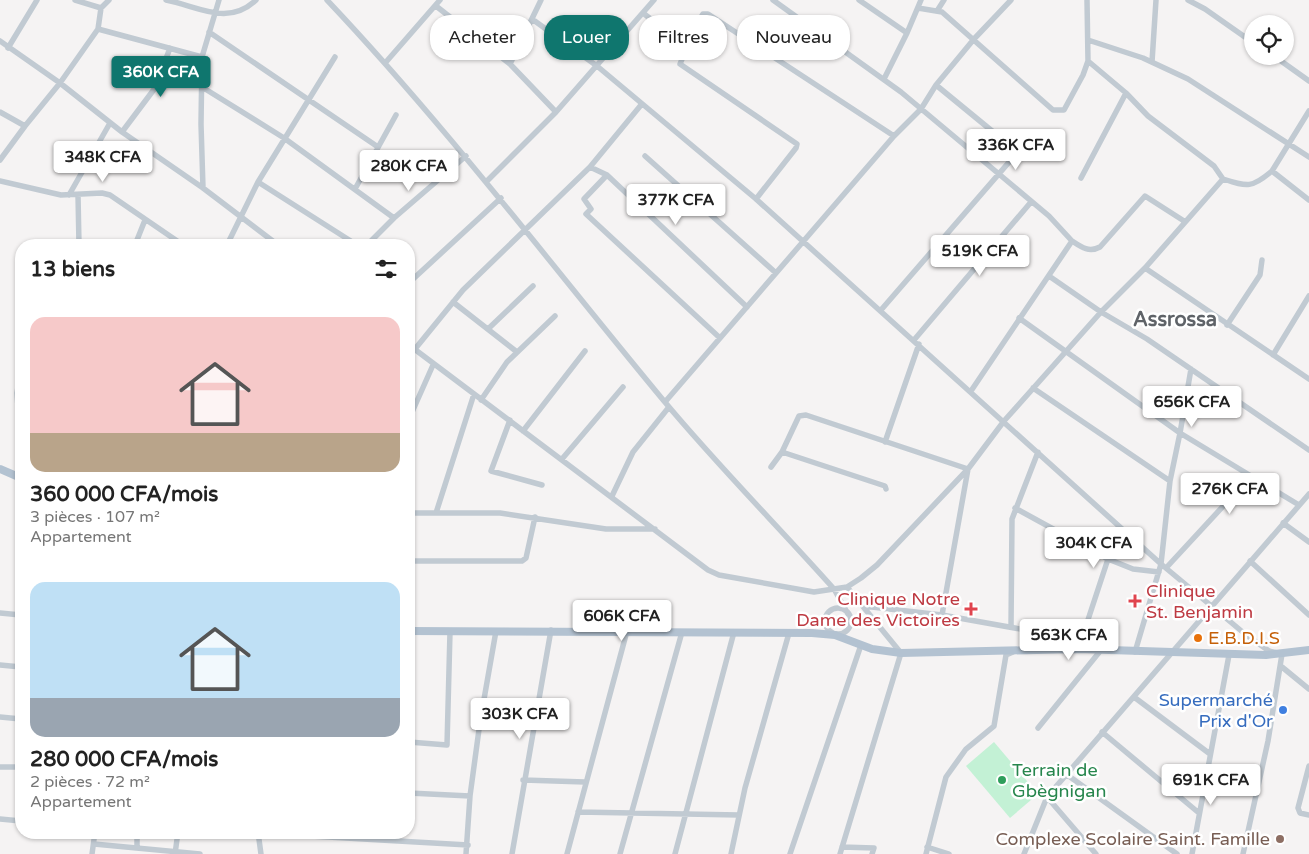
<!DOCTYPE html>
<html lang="fr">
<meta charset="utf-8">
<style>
:root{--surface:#fff;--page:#f2f2f2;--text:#222;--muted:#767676;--accent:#0f766e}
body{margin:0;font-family:"Varela Round",sans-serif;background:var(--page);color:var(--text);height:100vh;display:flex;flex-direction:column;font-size:19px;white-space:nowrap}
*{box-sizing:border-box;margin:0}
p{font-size:16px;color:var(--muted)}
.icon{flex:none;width:28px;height:28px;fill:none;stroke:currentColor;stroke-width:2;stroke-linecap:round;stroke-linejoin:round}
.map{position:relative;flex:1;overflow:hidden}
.details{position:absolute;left:15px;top:239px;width:400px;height:600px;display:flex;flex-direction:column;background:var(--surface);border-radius:20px;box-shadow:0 1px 4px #0004}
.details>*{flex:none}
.banner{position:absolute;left:430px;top:15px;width:475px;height:45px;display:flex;gap:10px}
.buttons{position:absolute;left:1244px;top:15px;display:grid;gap:10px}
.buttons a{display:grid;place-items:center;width:50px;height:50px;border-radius:50%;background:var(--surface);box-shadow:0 1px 4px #0004;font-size:25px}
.price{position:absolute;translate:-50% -42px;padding:0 11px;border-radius:5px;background:#fff;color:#222;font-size:16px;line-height:32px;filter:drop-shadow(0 1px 2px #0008)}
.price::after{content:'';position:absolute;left:50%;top:30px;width:15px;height:11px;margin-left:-8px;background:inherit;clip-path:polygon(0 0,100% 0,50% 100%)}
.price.on{background:var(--accent);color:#fff}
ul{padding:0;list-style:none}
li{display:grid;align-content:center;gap:10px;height:265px;padding:0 15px}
li span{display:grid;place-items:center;height:155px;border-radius:15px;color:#555}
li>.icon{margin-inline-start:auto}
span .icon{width:90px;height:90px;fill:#fffc;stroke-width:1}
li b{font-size:21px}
h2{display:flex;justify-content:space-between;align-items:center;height:60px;padding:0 15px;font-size:21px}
.tag{padding:0 18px;border-radius:20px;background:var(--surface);box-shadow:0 1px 4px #0004;font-size:18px;line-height:45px}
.tag.on{background:var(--accent);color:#fff}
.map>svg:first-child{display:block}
.grass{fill:#c3f1d5}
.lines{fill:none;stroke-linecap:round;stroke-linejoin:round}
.minor{stroke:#c1cad2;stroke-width:5.5}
.major{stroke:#b3c2d1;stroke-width:8}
.health-dot{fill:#e0444e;stroke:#fff;stroke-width:2}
.food-dot{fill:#e8710a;stroke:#fff;stroke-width:2}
.shop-dot{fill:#3f7fe0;stroke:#fff;stroke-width:2}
.leisure-dot{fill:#2e9e5b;stroke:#fff;stroke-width:2}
.education-dot{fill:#8d6e63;stroke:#fff;stroke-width:2}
.labels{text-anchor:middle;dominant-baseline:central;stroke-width:5;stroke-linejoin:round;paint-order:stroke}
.health-label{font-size:18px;fill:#be3a42;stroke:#fff;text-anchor:start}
.food-label{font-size:18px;fill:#c56008;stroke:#fff;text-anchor:start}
.shop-label{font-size:18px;fill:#366cbe;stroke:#fff;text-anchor:end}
.leisure-label{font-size:18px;fill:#27864d;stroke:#fff;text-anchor:start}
.education-label{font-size:18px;fill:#785e54;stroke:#fff;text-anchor:end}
.quarter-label{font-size:20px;font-weight:bold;fill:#5f6368;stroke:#fff}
</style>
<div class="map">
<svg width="1309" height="854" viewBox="0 0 1309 854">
<rect width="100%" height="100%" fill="#f5f3f3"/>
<!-- grass -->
<path class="grass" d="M 994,742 L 1038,794 L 1010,818 L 966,766 Z"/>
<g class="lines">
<!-- minor -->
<path class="minor" d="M 75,0 L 101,8
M 166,0 C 198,6 228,27 256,0
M 327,0 C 447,127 552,266 664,401 C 718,466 778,526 834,589 L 848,614
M 773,0 L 901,92 L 1049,216 L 1072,241 L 971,391
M 859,0 L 907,33
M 1188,0 L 1205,9 L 1252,42
M 436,6 L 510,64 L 556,112
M 918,8 L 942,12 L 1053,110 L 1064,110 L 1083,75 L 1088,61 L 1087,0
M 937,11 L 944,0
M 643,13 L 684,45
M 532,19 L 597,66 L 756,199 L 1161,564 L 1170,481 L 1033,388
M 98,29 L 202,57
M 209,32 L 378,147
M 1088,40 L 1143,58 L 1188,79 L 1309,157
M 0,41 L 60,83 L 122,132 L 203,188 L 278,245
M 8,48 L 37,0
M 1274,56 L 1309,81
M 1088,61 L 1126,93 L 1148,116 L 1214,166 L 1223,179 C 1248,187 1252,188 1272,171 L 1309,200
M 386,62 L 440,0
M 1152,62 L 1156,0
M 510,64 L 541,0
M 884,79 L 907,33 L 921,0
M 202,87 L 284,138 L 394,218
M 0,112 L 25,126 L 60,83 L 98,29 L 101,8 L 109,0
M 122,132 L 155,88 L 170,48
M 645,156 L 776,273
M 0,160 L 25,126
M 590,167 L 607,175 L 747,307
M 1272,171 L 1309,111
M 607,175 L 584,199 L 591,209 L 586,214 L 720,338
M 1081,178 L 1126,93
M 0,181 L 61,195 L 102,193 L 110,195 L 183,245
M 258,182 L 357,245
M 486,182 L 556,112 L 654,0
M 203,188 L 201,124 L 202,57 L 219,0
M 355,189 L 396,115
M 69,195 L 110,123
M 78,195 L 79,245
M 756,199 L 796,148 L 797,144 L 680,64 L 685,52 L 684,45 L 703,14 L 708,14 L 894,136
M 1072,241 C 1081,247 1089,253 1100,247 L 1145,196 L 1184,221
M 135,245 L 145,220
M 227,245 L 258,182 L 335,57
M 367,245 L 394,218 L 466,156
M 1145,268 L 1309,379
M 1049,276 L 1101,312 L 1147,339 L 1309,450
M 409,278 L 412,280 L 501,198
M 453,302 L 517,352
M 881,310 L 1016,154 L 1014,149 L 936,85
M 1019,318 L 1180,433 L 1191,369
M 1227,325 L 1260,275 L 1262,260
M 488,329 L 533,286
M 914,340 L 1031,202
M 409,345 L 708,570 L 719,575 L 814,592 L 847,587 L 861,578 L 877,565 L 968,469 L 1004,421 L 1101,312 L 1145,268 L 1223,179
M 415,349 L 463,290 L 590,167 L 641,105
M 1273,355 L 1309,296
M 21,369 L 17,393 L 21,450
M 481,400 L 507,362 L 555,316
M 665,402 L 894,136 L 921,109 L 936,85 L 974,39 L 1011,0
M 409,419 L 433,365
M 510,420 L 491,471 L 542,485
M 523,431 L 585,351
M 885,442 L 919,344
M 782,452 L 885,486 L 886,489
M 562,459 L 623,387
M 771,467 L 782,452 L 799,416 L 806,415 L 968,469 L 942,615
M 1170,481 L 1180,433 L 1251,476
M 612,496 L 633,452 L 669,407
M 1015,508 L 1108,559
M 409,513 L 500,513 L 606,529 L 655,529
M 436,513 L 474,394
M 1283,523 L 1309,542
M 409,561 L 522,561 L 526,558 L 535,517
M 1250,561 L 1309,615
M 1166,568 L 1251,476 L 1299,505
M 863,606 L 942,615 L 1081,640
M825 621a13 13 0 1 1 26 0a13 13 0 1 1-26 0Z
M 0,613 L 21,615
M 1011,627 L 1012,519 L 1038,452
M 1080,644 L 1108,559 L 1133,569 L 1159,572
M 1135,652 L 1161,564 L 1245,634 L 1269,651 L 1282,654 L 1268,741 L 1243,854
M 0,665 L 21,667
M 1282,667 L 1309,689
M 1134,697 L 1210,754
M 0,717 L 21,719
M 1038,728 L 1101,650
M 1102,732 L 1199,813
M 409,742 L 447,745 L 450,632
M 1309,766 L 1298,808 L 1300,813 L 1309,815
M 0,767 L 21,767
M 1066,774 L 1177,854
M 523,780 L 585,782
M 409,793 L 470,796
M 1047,797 L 1096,854
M 578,812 L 739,815
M 0,819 L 21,821
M 258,832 L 261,854
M 258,833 L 468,845
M 94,844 L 200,854
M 842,847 L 874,848 L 872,854
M 927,847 L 949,854
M 137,848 L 137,832
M 92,854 L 95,832
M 175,854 L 178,832
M 466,854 L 470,796 L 480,722 L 496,631
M 512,854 L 551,630
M 567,854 L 627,631
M 620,854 L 682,632
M 675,854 L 734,632
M 731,854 L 745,788 L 789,633
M 790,854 L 861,645
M 840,854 L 901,653 L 847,587
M 926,854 L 946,777 L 966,749 L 994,726 L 1006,655 L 1013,652
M 1024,854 L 1047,797 L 1309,494
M 1192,854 L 1229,655"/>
<!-- major -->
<path class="major" d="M 0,469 L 21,478
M 409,631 L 812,633 L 835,635 L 872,649 L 901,653 L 1078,649 L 1266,655 L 1309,650"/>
</g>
<!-- markers -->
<g class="health-dot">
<path d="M1132.5 593.5h5v5h5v5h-5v5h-5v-5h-5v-5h5z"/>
<path d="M968.5 601.5h5v5h5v5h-5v5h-5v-5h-5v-5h5z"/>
</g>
<circle class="food-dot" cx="1198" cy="638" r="5"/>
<circle class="shop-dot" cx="1283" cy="710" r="5"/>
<circle class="leisure-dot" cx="1002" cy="780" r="5"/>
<circle class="education-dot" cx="1280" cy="839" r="5"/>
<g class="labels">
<!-- health labels -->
<g class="health-label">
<text x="1146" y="591">Clinique<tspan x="1146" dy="21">St. Benjamin</tspan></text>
<text x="960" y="599" text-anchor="end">Clinique Notre<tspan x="960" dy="21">Dame des Victoires</tspan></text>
</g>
<!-- food labels -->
<g class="food-label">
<text x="1208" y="638">E.B.D.I.S</text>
</g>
<!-- shop labels -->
<g class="shop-label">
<text x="1273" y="700">Supermarché<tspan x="1273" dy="21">Prix d'Or</tspan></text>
</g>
<!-- leisure labels -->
<g class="leisure-label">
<text x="1012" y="770">Terrain de<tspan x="1012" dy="21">Gbègnigan</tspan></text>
</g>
<!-- education labels -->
<g class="education-label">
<text x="1270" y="839">Complexe Scolaire Saint. Famille</text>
</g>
<!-- quarter labels -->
<g class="quarter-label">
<text x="1175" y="320">Assrossa</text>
</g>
</g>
</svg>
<div class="buttons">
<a><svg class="icon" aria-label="locate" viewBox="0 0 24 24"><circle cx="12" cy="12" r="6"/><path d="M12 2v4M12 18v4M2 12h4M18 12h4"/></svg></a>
</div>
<b class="price on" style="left:161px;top:98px">360K CFA</b>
<b class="price" style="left:1016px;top:171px">336K CFA</b>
<b class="price" style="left:103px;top:183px">348K CFA</b>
<b class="price" style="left:409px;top:192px">280K CFA</b>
<b class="price" style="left:676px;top:226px">377K CFA</b>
<b class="price" style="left:980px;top:277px">519K CFA</b>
<b class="price" style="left:1192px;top:428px">656K CFA</b>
<b class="price" style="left:1230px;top:515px">276K CFA</b>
<b class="price" style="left:1094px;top:569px">304K CFA</b>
<b class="price" style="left:622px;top:642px">606K CFA</b>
<b class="price" style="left:1069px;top:661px">563K CFA</b>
<b class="price" style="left:520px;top:740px">303K CFA</b>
<b class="price" style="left:1211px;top:806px">691K CFA</b>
<div class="banner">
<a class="tag">Acheter</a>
<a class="tag on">Louer</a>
<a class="tag">Filtres</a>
<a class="tag">Nouveau</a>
</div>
<section class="details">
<h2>13 biens<svg class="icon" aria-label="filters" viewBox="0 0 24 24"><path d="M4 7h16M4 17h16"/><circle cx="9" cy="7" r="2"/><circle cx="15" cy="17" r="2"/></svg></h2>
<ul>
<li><span style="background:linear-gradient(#f6c9c9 75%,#b9a48a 0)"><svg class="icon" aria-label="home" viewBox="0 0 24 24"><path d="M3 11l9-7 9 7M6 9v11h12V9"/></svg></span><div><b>360 000 CFA/mois</b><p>3 pièces · 107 m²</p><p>Appartement</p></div></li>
<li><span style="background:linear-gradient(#bfe0f5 75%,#9aa5b1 0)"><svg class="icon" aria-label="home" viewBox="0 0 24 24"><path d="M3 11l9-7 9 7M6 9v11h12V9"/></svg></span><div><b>280 000 CFA/mois</b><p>2 pièces · 72 m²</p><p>Appartement</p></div></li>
</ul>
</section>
</div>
